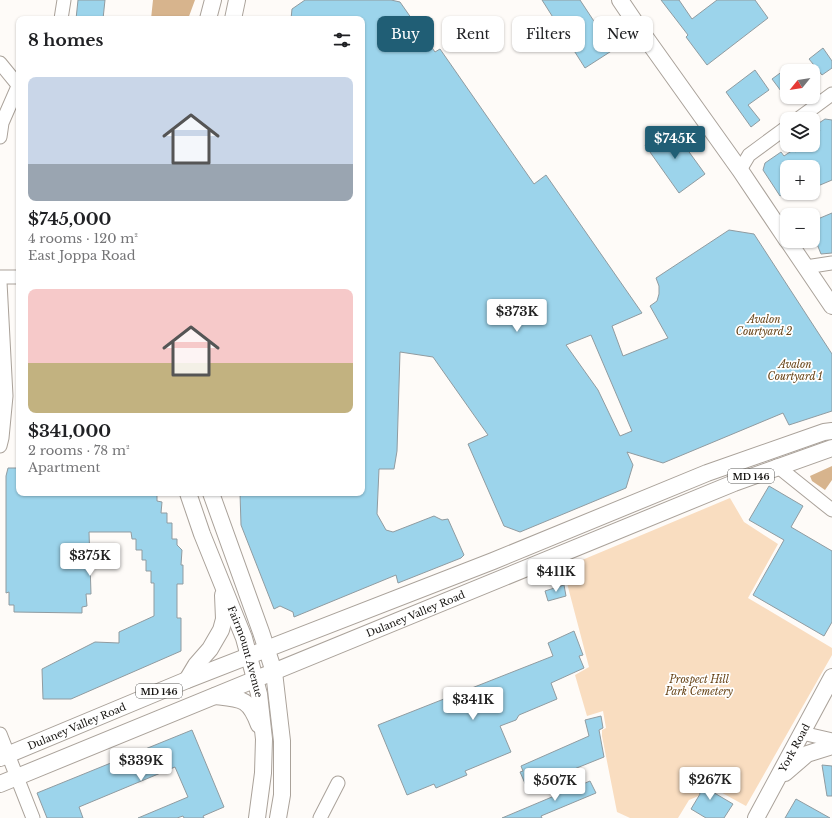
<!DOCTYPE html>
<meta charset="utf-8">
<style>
:root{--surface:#fff;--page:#f2f2f2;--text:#202124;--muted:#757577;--accent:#205e75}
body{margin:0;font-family:"Libre Baskerville",serif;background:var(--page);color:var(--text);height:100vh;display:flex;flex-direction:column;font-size:15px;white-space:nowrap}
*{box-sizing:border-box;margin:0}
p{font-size:13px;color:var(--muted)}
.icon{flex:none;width:22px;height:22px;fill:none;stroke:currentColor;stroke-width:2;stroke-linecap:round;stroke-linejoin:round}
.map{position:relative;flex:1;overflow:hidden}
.panel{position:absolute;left:16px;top:16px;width:349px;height:480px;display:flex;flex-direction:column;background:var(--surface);border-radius:8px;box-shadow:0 1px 3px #0004}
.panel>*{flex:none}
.guide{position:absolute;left:377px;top:16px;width:380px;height:36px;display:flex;gap:8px}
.needle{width:26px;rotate:240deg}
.controls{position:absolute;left:780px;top:64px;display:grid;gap:8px}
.controls a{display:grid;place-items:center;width:40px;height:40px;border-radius:8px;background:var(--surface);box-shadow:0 1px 3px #0004;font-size:20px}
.price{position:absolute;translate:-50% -34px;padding:0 9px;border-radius:4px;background:#fff;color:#222;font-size:13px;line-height:26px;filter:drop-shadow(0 1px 2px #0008)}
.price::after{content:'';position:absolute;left:50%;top:24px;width:12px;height:9px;margin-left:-6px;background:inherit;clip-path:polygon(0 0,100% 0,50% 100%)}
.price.on{background:var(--accent);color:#fff}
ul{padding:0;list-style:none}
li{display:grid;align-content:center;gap:8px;height:212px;padding:0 12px}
li span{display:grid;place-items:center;height:124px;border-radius:8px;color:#555}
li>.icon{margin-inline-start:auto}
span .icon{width:72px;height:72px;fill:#fffc;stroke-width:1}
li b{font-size:17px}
h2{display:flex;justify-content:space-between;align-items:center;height:48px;padding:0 12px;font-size:17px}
.chip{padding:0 14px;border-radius:8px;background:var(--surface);box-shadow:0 1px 3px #0004;font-size:14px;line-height:36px}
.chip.on{background:var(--accent);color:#fff}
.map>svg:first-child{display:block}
.green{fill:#f9ddc0}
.forest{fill:#d7b48d}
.building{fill:#9cd4eb;stroke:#909ba0;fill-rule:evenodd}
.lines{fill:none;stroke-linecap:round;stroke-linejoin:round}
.minor-casing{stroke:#aaa29a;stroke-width:15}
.major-casing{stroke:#aaa29a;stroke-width:18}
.minor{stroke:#fff;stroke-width:13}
.major{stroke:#fff;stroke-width:16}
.labels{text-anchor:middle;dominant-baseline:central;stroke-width:3.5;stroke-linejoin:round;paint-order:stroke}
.shield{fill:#fff;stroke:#5b5a58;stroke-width:1}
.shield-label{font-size:9px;font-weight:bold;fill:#151310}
.park-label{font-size:10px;font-style:italic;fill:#664215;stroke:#fff}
.street-label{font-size:10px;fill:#151310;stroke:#fff}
</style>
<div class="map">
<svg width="832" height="818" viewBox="0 0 832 818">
<rect width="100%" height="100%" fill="#fefbf8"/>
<!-- green -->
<path class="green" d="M 730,498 L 744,522 L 778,544 L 748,598 L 832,648 L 832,655 L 746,806 L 715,789 L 689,800 L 678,818 L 630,818 L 617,812 L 602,736 L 602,730 L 606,728 L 603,711 L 587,716 L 575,675 L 589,667 L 563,568 Z"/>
<!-- forest -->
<path class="forest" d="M 153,0 L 195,0 L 188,19 L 151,19 Z
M 832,466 L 832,480 L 825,490 L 812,481 L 810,476 Z"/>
<!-- building -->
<path class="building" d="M 78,0 L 105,0 L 103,19 L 76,19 Z
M 305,0 L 391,0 L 400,2 L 435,52 L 440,49 L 534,184 L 546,175 L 642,313 L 612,326 L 623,356 L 668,338 L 650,306 L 657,301 L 659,294 L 659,286 L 656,278 L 729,230 L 754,234 L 832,354 L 832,411 L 789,425 L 783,413 L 663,463 L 627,452 L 633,465 L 626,488 L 520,532 L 504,526 L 468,444 L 488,435 L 433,357 L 400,352 L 397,451 L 394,469 L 379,469 L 377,514 L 386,530 L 393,532 L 434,516 L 442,520 L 448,519 L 464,555 L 461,558 L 398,583 L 396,575 L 294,617 L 293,612 L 280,606 L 274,609 L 241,525 L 240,493 L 362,493 L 362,19 L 291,19 L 292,9 ZM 591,335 L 632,431 L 620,436 L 598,390 L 566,345 Z
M 542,0 L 580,0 L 613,50 L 585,68 Z
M 661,0 L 679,0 L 692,19 L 717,0 L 755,0 L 768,18 L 707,65 L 686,37 L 688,35 Z
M 823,48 L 832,61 L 832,68 L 822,75 L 809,59 Z
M 787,68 L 787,99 L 772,79 Z
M 755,70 L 769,90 L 748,105 L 760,120 L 751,127 L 726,92 Z
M 825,119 L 832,120 L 832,180 L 813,188 L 813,167 L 787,167 L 787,192 L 780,196 L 763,170 L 765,163 L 781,152 L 784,156 L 793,150 L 795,152 L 805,145 L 813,145 L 813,135 L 820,131 L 816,125 Z
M 671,127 L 705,174 L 679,193 L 645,145 Z
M 832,213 L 832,253 L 821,254 L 817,244 L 813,245 L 813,221 Z
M 8,468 L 19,468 L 19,493 L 157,493 L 157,501 L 162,502 L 161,513 L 167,513 L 167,523 L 172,523 L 172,539 L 177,539 L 177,545 L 182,550 L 181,565 L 183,565 L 183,584 L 177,584 L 177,618 L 181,618 L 181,651 L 71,699 L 43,699 L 42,669 L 95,642 L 119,643 L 119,632 L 154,616 L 154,583 L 151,583 L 151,571 L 146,571 L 146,560 L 142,560 L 142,550 L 136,550 L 136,539 L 132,539 L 131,532 L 89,532 L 91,594 L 86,594 L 87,606 L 82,607 L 82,613 L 14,612 L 14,605 L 9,605 L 9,592 L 6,593 L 6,476 Z
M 769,486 L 803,506 L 791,527 L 832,551 L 832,622 L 824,636 L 753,595 L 784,540 L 749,520 Z
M 564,585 L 566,596 L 548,601 L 545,591 Z
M 574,631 L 583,655 L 579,656 L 584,668 L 551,683 L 557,699 L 519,715 L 516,720 L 500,726 L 511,752 L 465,771 L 467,775 L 436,788 L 434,784 L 407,795 L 378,725 L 553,656 L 548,643 Z
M 601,716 L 603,728 L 599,730 L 604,757 L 527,788 L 520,772 L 523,771 L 521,766 L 589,736 L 585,720 Z
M 192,730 L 224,807 L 203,816 L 204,818 L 184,818 L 183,816 L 177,818 L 138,818 L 188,797 L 175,767 L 79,807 L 83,818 L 47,818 L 37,793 Z
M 822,765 L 832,766 L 832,796 L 827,796 Z
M 707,774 L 711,791 L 733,804 L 724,818 L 706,818 L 691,809 L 700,794 L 695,777 Z
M 590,781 L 596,793 L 541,816 L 542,818 L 502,818 Z
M 796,799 L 830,818 L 785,818 Z"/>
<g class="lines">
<!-- minor casing -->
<g class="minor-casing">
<path id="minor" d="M 61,19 L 64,0
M 0,63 L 18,85
M 798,119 L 832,94
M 0,137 L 2,123 L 19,84
M 740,170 L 749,155 L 787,127
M 806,267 L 832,263
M 0,277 L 19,277
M 0,282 L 6,396 L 2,438 L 0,446
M 777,466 L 832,510
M 802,733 L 832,740
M 0,734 L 33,818
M 320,818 L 338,783"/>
</g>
<!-- major casing -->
<g class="major-casing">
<g id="major">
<path d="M 620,0 L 643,34 L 740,170 L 787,240"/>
<path d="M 208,19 L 213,0"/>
<path d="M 233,19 L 237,0"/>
<path d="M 788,241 L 832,306"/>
<path id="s1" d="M 188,493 L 202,534 L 244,638 L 259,694 L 264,739 L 263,773 L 257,818"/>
<path d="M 211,493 L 261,632 L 274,672 L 282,741 L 282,795 L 278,818"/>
<path d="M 187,680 L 196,665 L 210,649 L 221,630 L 224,619 L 223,595"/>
<path d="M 215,696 C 242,699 249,698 259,725"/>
<path id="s2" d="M 0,758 L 187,680 L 493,561 L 707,473 L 824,432 L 832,431"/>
<path d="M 785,773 L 807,754 L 832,746"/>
<path id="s3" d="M 0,784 L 734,483 L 832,448"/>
<path id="s4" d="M 756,818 L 832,677"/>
</g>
</g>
<!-- minor -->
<use href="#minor" class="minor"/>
<!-- major -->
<use href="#major" class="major"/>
</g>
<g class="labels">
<!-- shield labels -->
<g class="shield">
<rect x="728" y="469" width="46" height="14" rx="3"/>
<rect x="136" y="684" width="46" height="14" rx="3"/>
</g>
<g class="shield-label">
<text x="751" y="476">MD 146</text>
<text x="159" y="691">MD 146</text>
</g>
<!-- park labels -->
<g class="park-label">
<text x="764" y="319">Avalon<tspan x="764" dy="12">Courtyard 2</tspan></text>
<text x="795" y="364">Avalon<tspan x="795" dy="12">Courtyard 1</tspan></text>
<text x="699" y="679">Prospect Hill<tspan x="699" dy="12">Park Cemetery</tspan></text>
</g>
<!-- street labels -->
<g class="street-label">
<text stroke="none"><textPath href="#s3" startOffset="449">Dulaney Valley Road</textPath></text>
<text stroke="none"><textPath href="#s1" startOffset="169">Fairmount Avenue</textPath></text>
<text stroke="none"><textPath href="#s2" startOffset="83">Dulaney Valley Road</textPath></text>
<text stroke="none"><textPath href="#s4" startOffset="80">York Road</textPath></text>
</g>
</g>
</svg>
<div class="controls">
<a><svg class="needle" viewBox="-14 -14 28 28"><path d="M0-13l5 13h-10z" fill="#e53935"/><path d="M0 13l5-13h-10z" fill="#757577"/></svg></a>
<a><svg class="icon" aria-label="layers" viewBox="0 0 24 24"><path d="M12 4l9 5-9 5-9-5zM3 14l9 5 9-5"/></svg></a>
<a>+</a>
<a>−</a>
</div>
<b class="price on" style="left:675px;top:160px">$745K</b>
<b class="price" style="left:517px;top:333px">$373K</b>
<b class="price" style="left:90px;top:577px">$375K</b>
<b class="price" style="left:556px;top:593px">$411K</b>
<b class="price" style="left:473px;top:721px">$341K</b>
<b class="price" style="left:141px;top:782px">$339K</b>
<b class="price" style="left:710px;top:801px">$267K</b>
<b class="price" style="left:555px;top:802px">$507K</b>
<div class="guide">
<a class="chip on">Buy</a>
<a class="chip">Rent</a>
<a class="chip">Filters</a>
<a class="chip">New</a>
</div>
<section class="panel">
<h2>8 homes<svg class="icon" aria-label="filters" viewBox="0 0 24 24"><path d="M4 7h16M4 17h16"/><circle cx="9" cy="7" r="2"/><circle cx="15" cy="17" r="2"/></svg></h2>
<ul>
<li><span style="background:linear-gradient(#c9d6e8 70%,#9aa5b1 0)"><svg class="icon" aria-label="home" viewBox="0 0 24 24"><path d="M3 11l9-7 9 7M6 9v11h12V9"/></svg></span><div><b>$745,000</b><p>4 rooms · 120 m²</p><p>East Joppa Road</p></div></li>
<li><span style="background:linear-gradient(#f6c9c9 60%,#c2b280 0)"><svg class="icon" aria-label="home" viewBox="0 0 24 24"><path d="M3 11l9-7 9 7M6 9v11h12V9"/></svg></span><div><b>$341,000</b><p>2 rooms · 78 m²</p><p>Apartment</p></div></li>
</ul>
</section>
</div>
